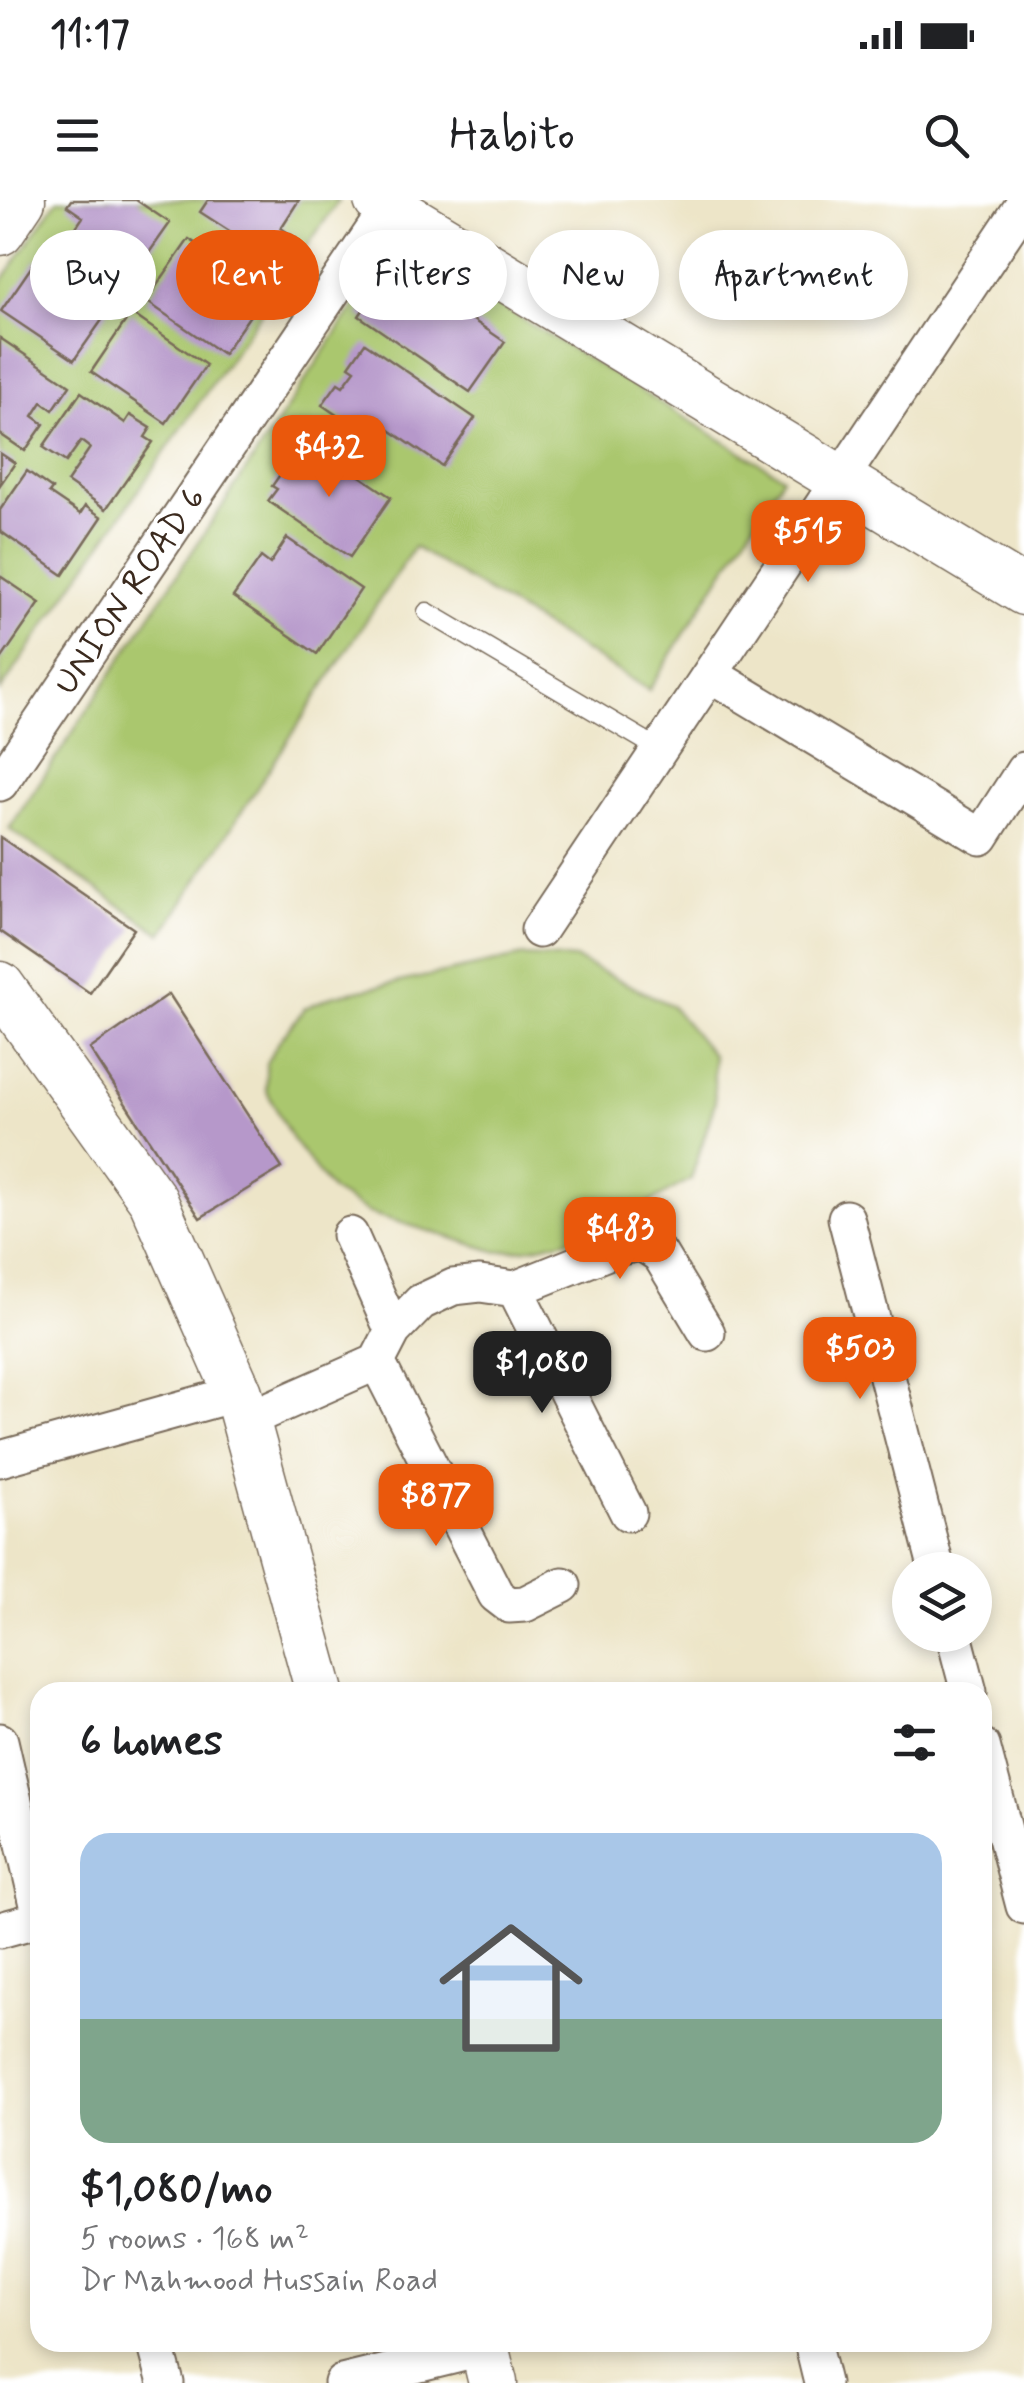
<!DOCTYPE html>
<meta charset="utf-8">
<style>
:root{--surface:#fff;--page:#f2f2f2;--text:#202124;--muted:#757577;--line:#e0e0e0;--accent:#ea580c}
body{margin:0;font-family:Mynerve,sans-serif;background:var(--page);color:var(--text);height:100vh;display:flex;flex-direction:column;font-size:38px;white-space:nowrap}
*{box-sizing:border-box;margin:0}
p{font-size:32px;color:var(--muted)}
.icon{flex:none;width:55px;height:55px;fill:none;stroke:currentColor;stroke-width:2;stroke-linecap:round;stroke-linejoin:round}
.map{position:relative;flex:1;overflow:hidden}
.drawer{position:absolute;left:30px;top:1482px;width:962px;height:670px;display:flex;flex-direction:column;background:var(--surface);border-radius:30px;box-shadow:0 5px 15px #0003}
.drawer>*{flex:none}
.banner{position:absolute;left:30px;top:30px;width:965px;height:90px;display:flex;gap:20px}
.tools{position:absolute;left:892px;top:1352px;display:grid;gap:20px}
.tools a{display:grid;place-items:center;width:100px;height:100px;border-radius:50%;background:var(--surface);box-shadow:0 5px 15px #0003;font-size:50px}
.price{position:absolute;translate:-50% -85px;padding:0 22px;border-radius:20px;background:var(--accent);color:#fff;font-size:32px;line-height:65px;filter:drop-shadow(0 2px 5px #0008)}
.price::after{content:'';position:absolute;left:50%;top:60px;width:30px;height:22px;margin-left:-15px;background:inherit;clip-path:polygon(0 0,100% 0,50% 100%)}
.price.current{background:#222;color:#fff}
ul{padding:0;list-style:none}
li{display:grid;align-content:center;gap:20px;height:530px;padding:0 50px}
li+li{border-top:2px solid var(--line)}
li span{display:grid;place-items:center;height:310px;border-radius:30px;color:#555}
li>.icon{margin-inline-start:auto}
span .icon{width:180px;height:180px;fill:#fffc;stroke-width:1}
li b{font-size:42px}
h2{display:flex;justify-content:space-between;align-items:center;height:120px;padding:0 50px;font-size:42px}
.pill{padding:0 35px;border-radius:45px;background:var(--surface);box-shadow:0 5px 15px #0003;font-size:35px;line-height:90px}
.pill.current{background:var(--accent);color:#fff}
.status{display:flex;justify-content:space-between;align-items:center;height:70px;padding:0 50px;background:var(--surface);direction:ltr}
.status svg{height:28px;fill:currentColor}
header{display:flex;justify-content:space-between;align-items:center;height:130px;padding:0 50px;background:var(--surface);font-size:45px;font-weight:600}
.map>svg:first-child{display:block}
.green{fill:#aac76e;stroke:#727846;stroke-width:2.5}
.building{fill:#b698ca}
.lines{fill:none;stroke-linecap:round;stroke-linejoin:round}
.service-casing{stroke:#796b5a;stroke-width:21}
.minor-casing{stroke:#796b5a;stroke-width:39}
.secondary-casing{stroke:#796b5a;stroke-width:51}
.service{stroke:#fff;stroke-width:18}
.minor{stroke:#fff;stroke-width:35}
.secondary{stroke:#fff;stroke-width:48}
.labels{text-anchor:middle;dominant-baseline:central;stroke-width:8;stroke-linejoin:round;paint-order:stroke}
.street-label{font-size:35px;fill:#3b2a1e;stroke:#fff}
</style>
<div class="status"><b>11:17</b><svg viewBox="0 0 49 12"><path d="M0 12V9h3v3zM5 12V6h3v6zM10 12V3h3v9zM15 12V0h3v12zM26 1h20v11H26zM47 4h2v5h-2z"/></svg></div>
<header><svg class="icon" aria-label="menu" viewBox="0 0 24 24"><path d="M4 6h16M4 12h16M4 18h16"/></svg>Habito<svg class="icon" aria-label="search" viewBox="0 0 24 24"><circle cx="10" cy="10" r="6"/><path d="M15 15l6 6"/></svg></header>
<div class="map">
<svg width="1024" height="2183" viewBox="0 0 1024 2183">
<rect width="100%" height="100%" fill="#fff"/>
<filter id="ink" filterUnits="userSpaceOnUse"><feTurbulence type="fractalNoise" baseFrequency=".01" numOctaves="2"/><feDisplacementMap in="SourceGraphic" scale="20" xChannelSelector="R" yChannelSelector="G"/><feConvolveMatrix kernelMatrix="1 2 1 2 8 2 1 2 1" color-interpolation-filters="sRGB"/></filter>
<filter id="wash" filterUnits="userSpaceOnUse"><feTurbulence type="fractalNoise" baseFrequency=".0048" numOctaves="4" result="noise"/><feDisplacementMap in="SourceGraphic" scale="40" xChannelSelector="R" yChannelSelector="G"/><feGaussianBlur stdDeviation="2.25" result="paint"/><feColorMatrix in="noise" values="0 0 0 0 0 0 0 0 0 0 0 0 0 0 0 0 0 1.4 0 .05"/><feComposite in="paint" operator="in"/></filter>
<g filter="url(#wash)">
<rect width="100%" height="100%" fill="#ede5c8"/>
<!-- green -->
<path class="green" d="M 57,0 L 339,0 L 0,491 L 0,84 Z
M 396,43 L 783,277 L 649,490 L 414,347 L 162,734 L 9,629 Z
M 524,756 L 575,759 L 671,805 L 713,856 L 715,902 L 691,979 L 594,1034 L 526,1049 L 498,1052 L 369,1013 L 332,991 L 292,939 L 266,890 L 266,863 L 279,841 L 305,808 L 332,796 Z"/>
<g id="blocks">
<!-- building -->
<path class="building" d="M 71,0 L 136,0 L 170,23 L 129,81 L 68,39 L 83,17 L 67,6 Z
M 208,0 L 299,0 L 281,28 L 296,38 L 279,63 L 200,12 Z
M 189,39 L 267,91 L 223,154 L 146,101 Z
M 36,60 L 109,110 L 74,160 L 1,111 Z
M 393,65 L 505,142 L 470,192 L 359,116 Z
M 131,113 L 206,165 L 166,223 L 91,172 Z
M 0,138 L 70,185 L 53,210 L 42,202 L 33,216 L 44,224 L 25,251 L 0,234 Z
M 365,143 L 475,218 L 442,266 L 388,229 L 378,243 L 322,205 L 338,183 L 343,186 L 355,170 L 349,166 Z
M 81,192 L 125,223 L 130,215 L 151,228 L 145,237 L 153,242 L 106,309 L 67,282 L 90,248 L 81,241 L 66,262 L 43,247 Z
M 305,249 L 325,263 L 330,256 L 391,297 L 350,357 L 268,301 L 277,289 L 272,286 L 293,256 L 298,259 Z
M 0,253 L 15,263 L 0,285 Z
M 27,271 L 52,289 L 49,293 L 80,314 L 85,306 L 102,317 L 63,375 L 0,331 L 0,310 Z
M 287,338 L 361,389 L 317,454 L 233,397 L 261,357 L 270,364 Z
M 0,376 L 40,403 L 0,461 Z
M 0,637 L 134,729 L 90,793 L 0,731 Z
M 169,794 L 282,968 L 200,1018 L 90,849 Z"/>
</g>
</g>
<g filter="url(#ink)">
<use href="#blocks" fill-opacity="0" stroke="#796b5a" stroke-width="2.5"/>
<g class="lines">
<!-- service casing -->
<g class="service-casing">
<path id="service" d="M 427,412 L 659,549"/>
</g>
<!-- minor casing -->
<g class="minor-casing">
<path id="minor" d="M 710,474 L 981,637 L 1024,570
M 0,583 L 394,0
M 539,730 L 1024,4
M 846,1018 L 937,1370
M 350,1035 L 393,1131
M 515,1089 L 628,1313
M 377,1162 L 496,1395 L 509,1405 L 525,1404 L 563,1385
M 246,1220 L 377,1162 L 393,1131 L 421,1102 L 453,1087 L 480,1084 L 515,1089 L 620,1047 L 642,1043 L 660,1055 L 707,1133
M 0,1259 L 238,1193
M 954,1435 L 969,1492
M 0,1541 L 40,1713
M 982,1546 L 1024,1706
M 0,1730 L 40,1719
M 155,2142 L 166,2183
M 812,2142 L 822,2183
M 342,2183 L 485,2148"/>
</g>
<!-- secondary casing -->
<g class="secondary-casing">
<path id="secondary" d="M 378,0 L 1024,391
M 0,31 L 21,0
M 0,786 L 153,1000 L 238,1193 L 320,1492
M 483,2142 L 493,2183"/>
</g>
<!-- service -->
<use href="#service" class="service"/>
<!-- minor -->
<use href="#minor" class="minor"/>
<!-- secondary -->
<use href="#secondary" class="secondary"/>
</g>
</g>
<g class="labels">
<!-- street labels -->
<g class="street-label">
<text transform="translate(130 391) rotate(-56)">UNION ROAD 6</text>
</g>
</g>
</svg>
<div class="tools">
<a><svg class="icon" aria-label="layers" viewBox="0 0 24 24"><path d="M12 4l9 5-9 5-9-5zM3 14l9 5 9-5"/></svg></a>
</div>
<b class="price" style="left:329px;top:300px">$432</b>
<b class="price" style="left:808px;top:385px">$515</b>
<b class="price" style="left:620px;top:1082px">$483</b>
<b class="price" style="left:860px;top:1202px">$503</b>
<b class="price current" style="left:542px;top:1216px">$1,080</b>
<b class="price" style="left:436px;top:1349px">$877</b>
<div class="banner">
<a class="pill">Buy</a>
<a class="pill current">Rent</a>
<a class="pill">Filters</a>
<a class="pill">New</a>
<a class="pill">Apartment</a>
</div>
<section class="drawer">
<h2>6 homes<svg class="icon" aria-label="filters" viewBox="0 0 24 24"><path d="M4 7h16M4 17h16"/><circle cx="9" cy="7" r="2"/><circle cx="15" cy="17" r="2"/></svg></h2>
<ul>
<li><span style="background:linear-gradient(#a9c7e8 60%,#7fa58c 0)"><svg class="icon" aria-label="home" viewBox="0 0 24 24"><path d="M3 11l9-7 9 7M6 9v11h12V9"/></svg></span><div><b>$1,080/mo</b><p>5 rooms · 168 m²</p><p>Dr Mahmood Hussain Road</p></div></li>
</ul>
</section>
</div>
